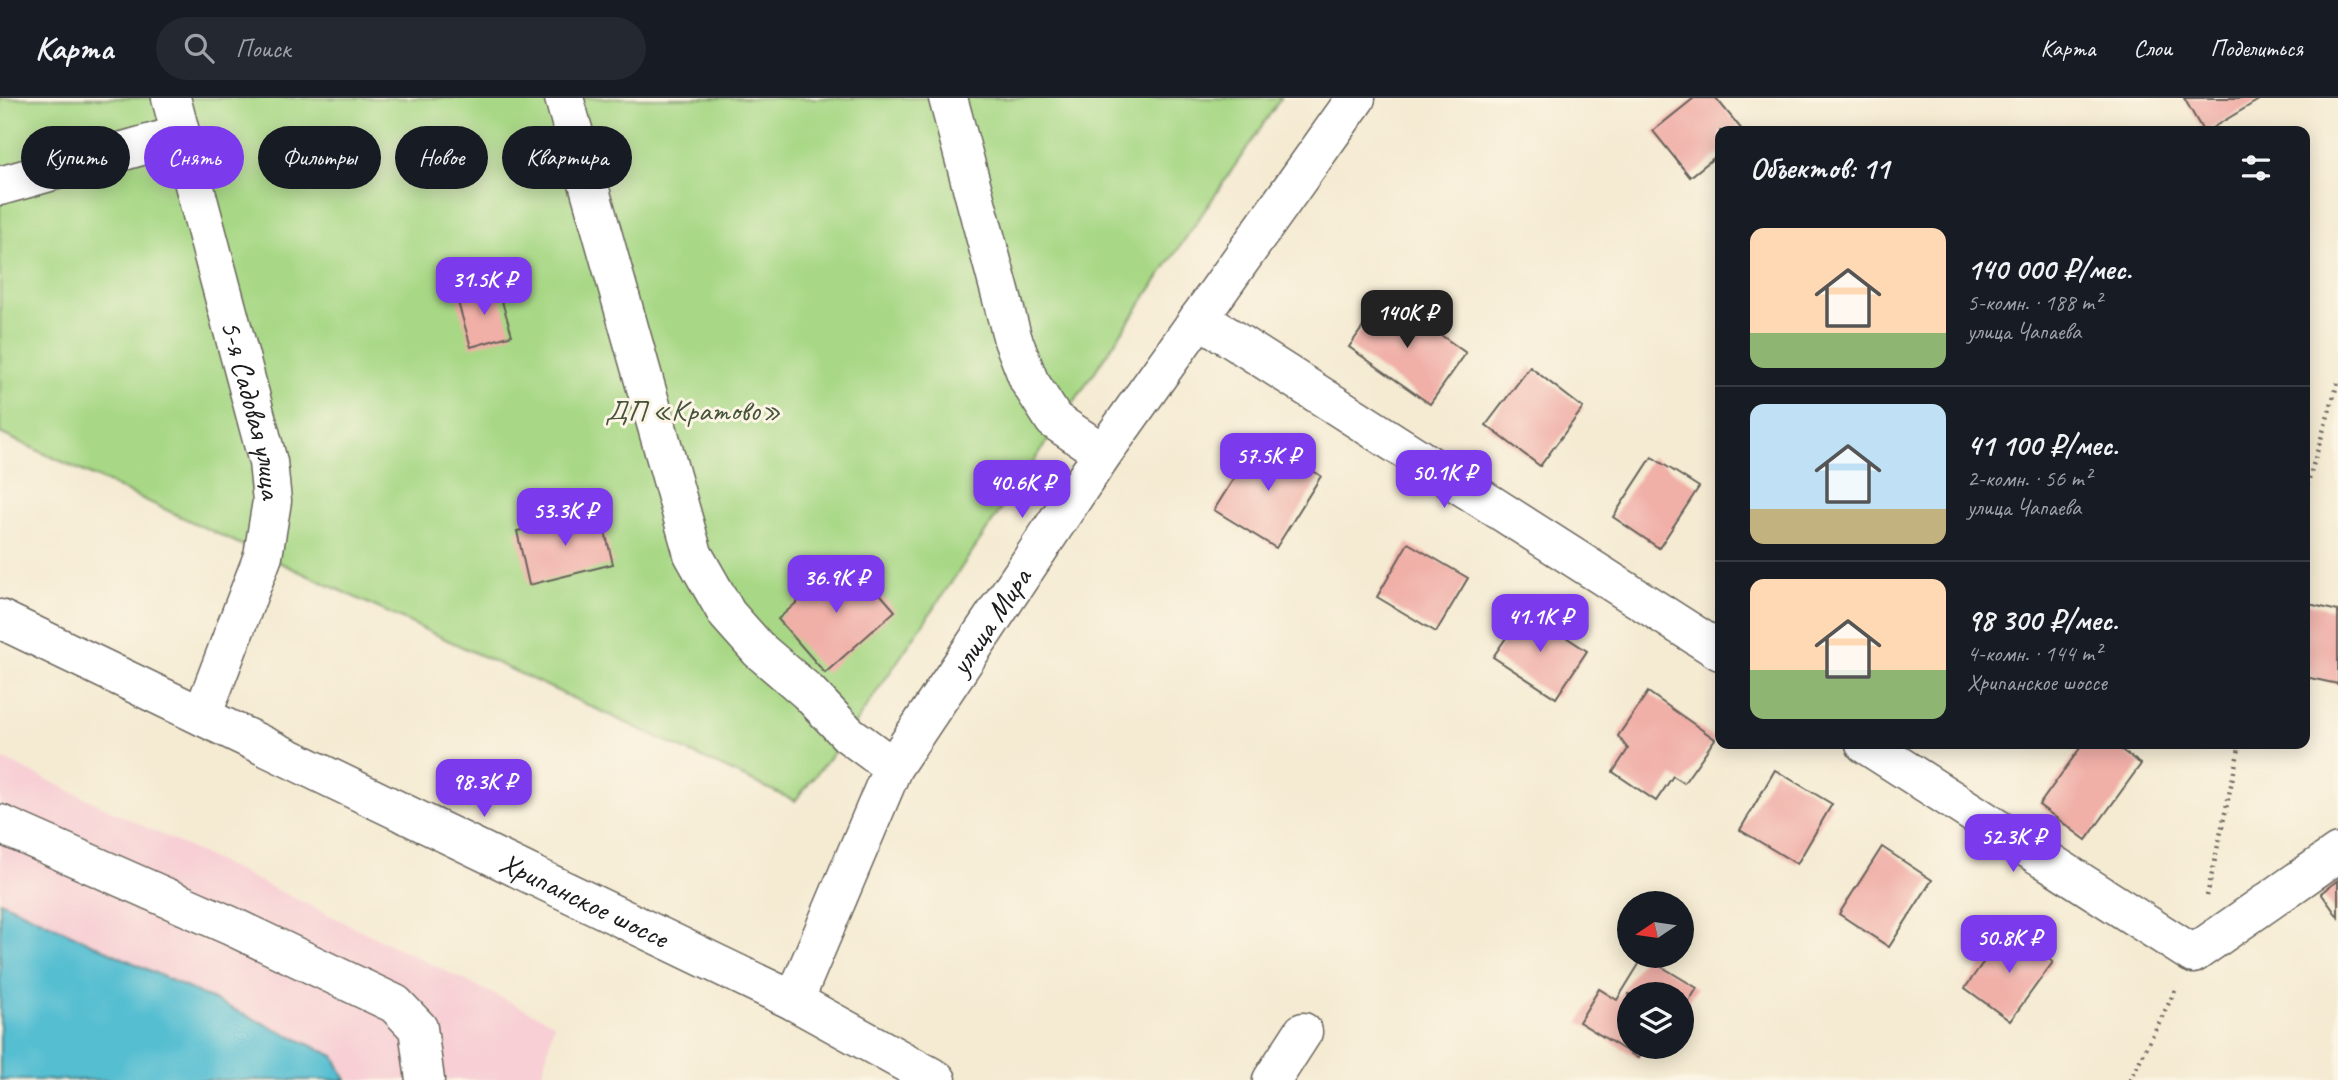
<!DOCTYPE html>
<html lang="ru">
<meta charset="utf-8">
<style>
:root{--surface:#171b24;--page:#242831;--text:#f1f3f6;--muted:#9ea1a6;--line:#363941;--accent:#7c3aed}
body{margin:0;font-family:Caveat,sans-serif;background:var(--page);color:var(--text);height:100vh;display:flex;flex-direction:column;font-size:26px;white-space:nowrap}
*{box-sizing:border-box;margin:0}
p{font-size:23px;color:var(--muted)}
.icon{flex:none;width:38px;height:38px;fill:none;stroke:currentColor;stroke-width:2;stroke-linecap:round;stroke-linejoin:round}
.map{position:relative;flex:1;overflow:hidden}
.sheet{position:absolute;left:1715px;top:28px;width:595px;height:623px;display:flex;flex-direction:column;background:var(--surface);border-radius:14px;box-shadow:0 4px 18px #0003}
.sheet>*{flex:none}
.hud{position:absolute;left:21px;top:28px;width:665px;height:63px;display:flex;gap:14px}
.needle{width:46px;rotate:257deg}
.tools{position:absolute;left:1617px;top:793px;display:grid;gap:14px}
.tools a{display:grid;place-items:center;width:77px;height:77px;border-radius:50%;background:var(--surface);box-shadow:0 4px 18px #0003;font-size:35px}
.price{position:absolute;translate:-50% -60px;padding:0 16px;border-radius:14px;background:var(--accent);color:#fff;font-size:23px;line-height:46px;filter:drop-shadow(0 2px 4px #0008)}
.price::after{content:'';position:absolute;left:50%;top:42px;width:21px;height:16px;margin-left:-10px;background:inherit;clip-path:polygon(0 0,100% 0,50% 100%)}
.price.current{background:#222;color:#fff}
ul{padding:0;list-style:none}
li{display:flex;align-items:center;gap:21px;height:175px;padding:0 35px}
li+li{border-top:2px solid var(--line)}
li span{display:grid;place-items:center;flex:none;width:196px;height:140px;border-radius:14px;color:#555}
li>.icon{margin-inline-start:auto}
span .icon{width:84px;height:84px;fill:#fffc;stroke-width:1}
li b{font-size:30px}
h2{display:flex;justify-content:space-between;align-items:center;height:84px;padding:0 35px;font-size:30px}
.pill{padding:0 24px;border-radius:32px;background:var(--surface);box-shadow:0 4px 18px #0003;font-size:24px;line-height:63px}
.pill.current{background:var(--accent);color:#fff}
header{display:flex;align-items:center;gap:42px;box-sizing:border-box;height:98px;padding:0 35px;background:var(--surface);border-bottom:2px solid var(--line)}
header strong{font-size:33px}
nav{display:flex;gap:38px;margin-inline-start:auto;font-size:24px}
.search{width:490px;height:63px;background:var(--page);display:flex;align-items:center;gap:18px;box-sizing:border-box;padding:0 24px;border-radius:38px;color:var(--muted);font-size:26px}
.map>svg:first-child{display:block}
.built{fill:#f7cfd4}
.green{fill:#a8d886;stroke:#627a51;stroke-width:2}
.water{fill:#54bed1;stroke:#386d76;stroke-width:2}
.building{fill:#f0afa7}
.lines{fill:none;stroke-linecap:round;stroke-linejoin:round}
.minor-casing{stroke:#68645c;stroke-width:41}
.major-casing{stroke:#68645c;stroke-width:41}
.path{stroke:#68645c;stroke-width:4.5;stroke-dasharray:2 5;stroke-linecap:butt}
.minor{stroke:#fff;stroke-width:38}
.major{stroke:#fff;stroke-width:38}
.labels{text-anchor:middle;dominant-baseline:central;stroke-width:6;stroke-linejoin:round;paint-order:stroke}
.street-label{font-size:30px;fill:#1c1c1c;stroke:#fcf5e5}
.park-label{font-size:30px;fill:#46543c;stroke:#fcf5e5}
</style>
<header>
<strong>Карта</strong>
<div class="search"><svg class="icon" aria-label="search" viewBox="0 0 24 24"><circle cx="10" cy="10" r="6"/><path d="M15 15l6 6"/></svg>Поиск</div>
<nav><a>Карта</a><a>Слои</a><a>Поделиться</a></nav>
</header>
<div class="map">
<svg width="2338" height="982" viewBox="0 0 2338 982">
<rect width="100%" height="100%" fill="#fcf5e5"/>
<filter id="ink" filterUnits="userSpaceOnUse"><feTurbulence type="fractalNoise" baseFrequency=".0143" numOctaves="2"/><feDisplacementMap in="SourceGraphic" scale="14" xChannelSelector="R" yChannelSelector="G"/><feConvolveMatrix kernelMatrix="1 2 1 2 8 2 1 2 1" color-interpolation-filters="sRGB"/></filter>
<filter id="wash" filterUnits="userSpaceOnUse"><feTurbulence type="fractalNoise" baseFrequency=".00686" numOctaves="4" result="noise"/><feDisplacementMap in="SourceGraphic" scale="28" xChannelSelector="R" yChannelSelector="G"/><feGaussianBlur stdDeviation="1.57" result="paint"/><feColorMatrix in="noise" values="0 0 0 0 0 0 0 0 0 0 0 0 0 0 0 0 0 1.4 0 .05"/><feComposite in="paint" operator="in"/></filter>
<g filter="url(#wash)">
<rect width="100%" height="100%" fill="#f5ebd3"/>
<!-- built -->
<path class="built" d="M 0,659 L 554,925 L 541,982 L 0,982 Z"/>
<!-- green -->
<path class="green" d="M 0,0 L 1281,0 L 848,636 L 795,703 L 0,335 Z"/>
<!-- water -->
<path class="water" d="M 0,803 L 334,958 L 346,982 L 0,982 Z"/>
<g id="blocks">
<!-- building -->
<path class="building" d="M 1694,0 L 1716,0 L 1743,33 L 1720,33 L 1720,55 L 1690,79 L 1653,33 Z
M 2184,0 L 2262,0 L 2207,33 L 2203,33 Z
M 498,190 L 512,237 L 471,249 L 457,201 Z
M 1385,197 L 1466,255 L 1430,306 L 1349,249 Z
M 1530,269 L 1583,310 L 1540,368 L 1486,327 Z
M 1260,339 L 1321,378 L 1276,450 L 1214,412 Z
M 1652,359 L 1699,389 L 1659,450 L 1613,419 Z
M 600,413 L 613,466 L 529,487 L 517,433 Z
M 1408,445 L 1468,480 L 1436,534 L 1377,499 Z
M 848,459 L 895,513 L 825,575 L 778,521 Z
M 2305,505 L 2338,513 L 2338,586 L 2305,579 Z
M 1525,512 L 1587,553 L 1556,600 L 1493,559 Z
M 1648,594 L 1715,641 L 1684,685 L 1673,678 L 1656,703 L 1613,674 L 1628,651 L 1618,638 Z
M 2083,646 L 2113,646 L 2141,666 L 2086,742 L 2039,707 Z
M 1775,672 L 1832,706 L 1797,766 L 1740,732 Z
M 1882,749 L 1932,782 L 1889,849 L 1839,816 Z
M 2338,782 L 2338,819 L 2321,795 Z
M 2007,831 L 2053,864 L 2010,923 L 1965,890 Z
M 1644,858 L 1697,890 L 1682,915 L 1682,896 L 1629,896 L 1629,948 L 1645,948 L 1638,960 L 1579,924 L 1599,891 L 1617,902 Z"/>
</g>
</g>
<g filter="url(#ink)">
<use href="#blocks" fill-opacity="0" stroke="#68645c" stroke-width="2"/>
<g class="lines">
<!-- minor casing -->
<g class="minor-casing">
<g id="minor">
<path id="s1" d="M 171,0 L 268,364 L 272,403 L 263,458 L 202,618"/>
<path d="M 564,0 L 693,456 L 727,516 L 759,552 L 808,594 L 848,636 L 893,669"/>
<path d="M 948,0 L 1013,242 L 1029,283 L 1054,322 L 1103,355"/>
<path d="M 0,88 L 180,37"/>
<path d="M 1199,220 L 1720,553"/>
<path d="M 1865,646 L 2193,856 L 2338,755"/>
<path d="M 0,726 L 231,828 L 395,906 L 418,930 L 425,982"/>
<path id="s2" d="M 794,903 L 893,669 L 1103,355 L 1356,0"/>
<path d="M 1272,982 L 1303,934"/>
</g>
</g>
<!-- major casing -->
<g class="major-casing">
<g id="major">
<path id="s3" d="M 0,521 L 794,903 L 937,982"/>
</g>
</g>
<!-- path -->
<path class="path" d="M 2305,394 L 2338,284
M 2207,798 L 2240,646
M 2130,982 L 2177,889"/>
<!-- minor -->
<use href="#minor" class="minor"/>
<!-- major -->
<use href="#major" class="major"/>
</g>
</g>
<g class="labels">
<!-- street labels -->
<g class="street-label">
<text stroke="none"><textPath href="#s1" startOffset="322">5-я Садовая улица</textPath></text>
<text stroke="none"><textPath href="#s2" startOffset="429">улица Мира</textPath></text>
<text stroke="none"><textPath href="#s3" startOffset="648">Хрипанское шоссе</textPath></text>
</g>
<!-- park labels -->
<g class="park-label">
<text x="693" y="312">ДП «Кратово»</text>
</g>
</g>
</svg>
<div class="tools">
<a><svg class="needle" viewBox="-14 -14 28 28"><path d="M0-13l5 13h-10z" fill="#e53935"/><path d="M0 13l5-13h-10z" fill="#9ea1a6"/></svg></a>
<a><svg class="icon" aria-label="layers" viewBox="0 0 24 24"><path d="M12 4l9 5-9 5-9-5zM3 14l9 5 9-5"/></svg></a>
</div>
<b class="price" style="left:484px;top:219px">31.5K ₽</b>
<b class="price current" style="left:1407px;top:252px">140K ₽</b>
<b class="price" style="left:1268px;top:395px">57.5K ₽</b>
<b class="price" style="left:1444px;top:412px">50.1K ₽</b>
<b class="price" style="left:1022px;top:422px">40.6K ₽</b>
<b class="price" style="left:565px;top:450px">53.3K ₽</b>
<b class="price" style="left:836px;top:517px">36.9K ₽</b>
<b class="price" style="left:1540px;top:556px">41.1K ₽</b>
<b class="price" style="left:484px;top:721px">98.3K ₽</b>
<b class="price" style="left:2013px;top:776px">52.3K ₽</b>
<b class="price" style="left:2009px;top:877px">50.8K ₽</b>
<div class="hud">
<a class="pill">Купить</a>
<a class="pill current">Снять</a>
<a class="pill">Фильтры</a>
<a class="pill">Новое</a>
<a class="pill">Квартира</a>
</div>
<section class="sheet">
<h2>Объектов: 11<svg class="icon" aria-label="filters" viewBox="0 0 24 24"><path d="M4 7h16M4 17h16"/><circle cx="9" cy="7" r="2"/><circle cx="15" cy="17" r="2"/></svg></h2>
<ul>
<li><span style="background:linear-gradient(#ffd9b3 75%,#8fb573 0)"><svg class="icon" aria-label="home" viewBox="0 0 24 24"><path d="M3 11l9-7 9 7M6 9v11h12V9"/></svg></span><div><b>140 000 ₽/мес.</b><p>5-комн. · 188 m²</p><p>улица Чапаева</p></div></li>
<li><span style="background:linear-gradient(#bfe0f5 75%,#c2b280 0)"><svg class="icon" aria-label="home" viewBox="0 0 24 24"><path d="M3 11l9-7 9 7M6 9v11h12V9"/></svg></span><div><b>41 100 ₽/мес.</b><p>2-комн. · 56 m²</p><p>улица Чапаева</p></div></li>
<li><span style="background:linear-gradient(#ffd9b3 65%,#8fb573 0)"><svg class="icon" aria-label="home" viewBox="0 0 24 24"><path d="M3 11l9-7 9 7M6 9v11h12V9"/></svg></span><div><b>98 300 ₽/мес.</b><p>4-комн. · 144 m²</p><p>Хрипанское шоссе</p></div></li>
</ul>
</section>
</div>
